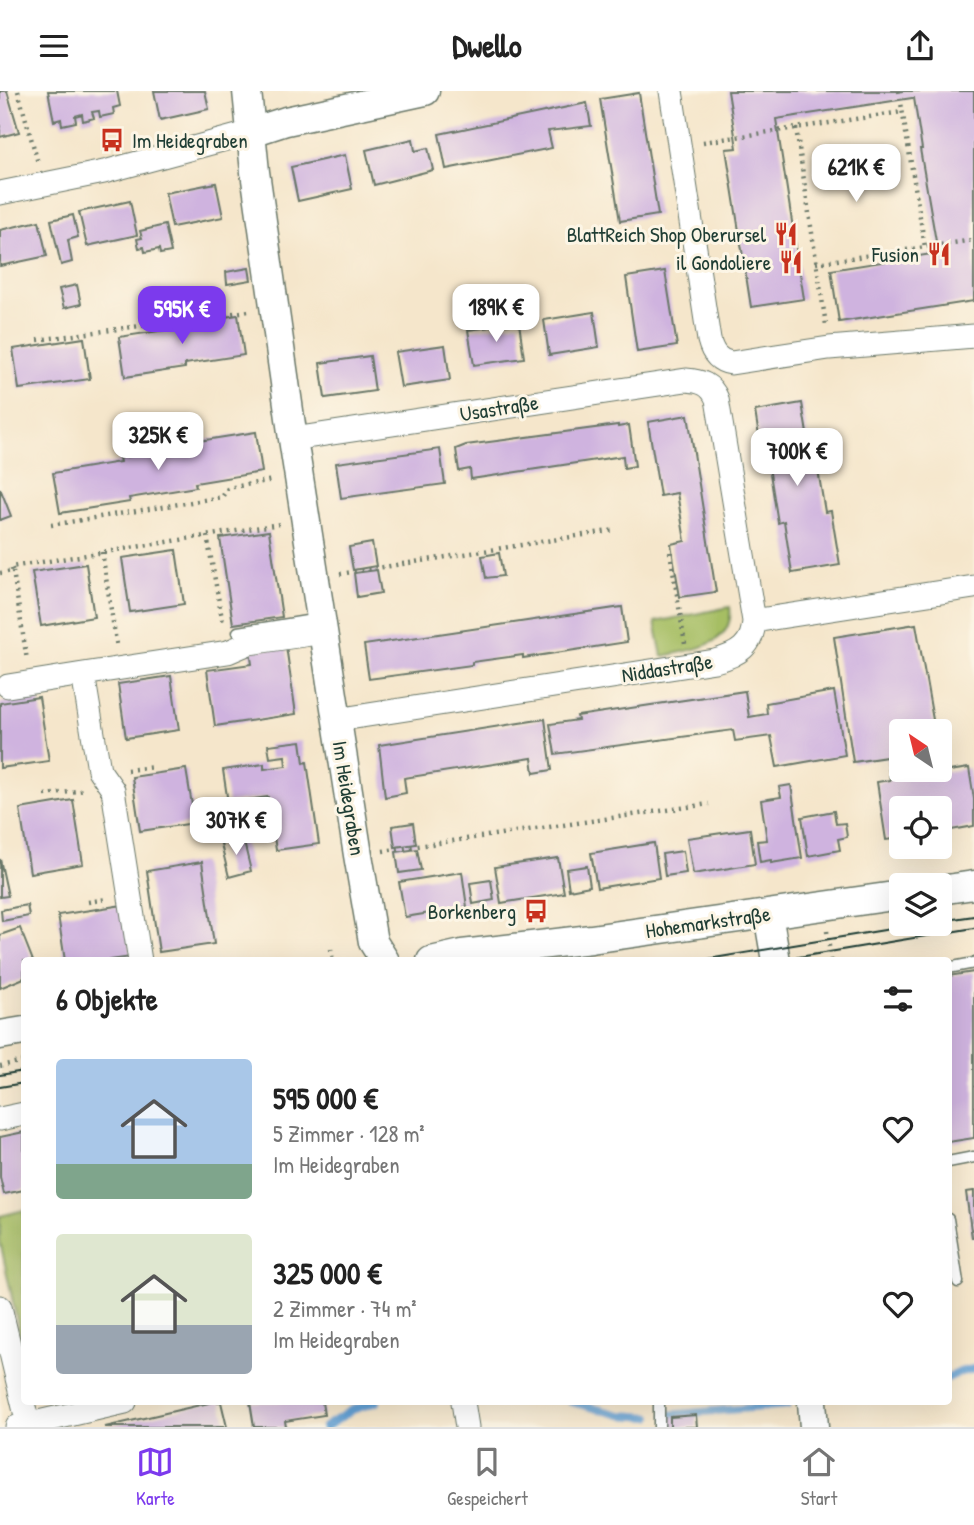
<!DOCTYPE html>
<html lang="de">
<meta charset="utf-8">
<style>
:root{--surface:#fff;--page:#f6f6f6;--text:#222;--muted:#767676;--line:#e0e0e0;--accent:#7c3aed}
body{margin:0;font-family:"Patrick Hand",sans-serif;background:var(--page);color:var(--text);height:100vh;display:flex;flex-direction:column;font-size:26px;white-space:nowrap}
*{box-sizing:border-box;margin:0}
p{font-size:23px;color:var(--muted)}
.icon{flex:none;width:38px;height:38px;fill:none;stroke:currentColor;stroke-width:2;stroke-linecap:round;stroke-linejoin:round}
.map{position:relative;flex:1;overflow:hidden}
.side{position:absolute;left:21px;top:866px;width:931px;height:448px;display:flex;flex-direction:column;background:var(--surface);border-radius:7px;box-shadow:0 7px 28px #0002}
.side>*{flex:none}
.needle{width:46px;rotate:325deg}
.controls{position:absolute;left:889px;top:628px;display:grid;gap:14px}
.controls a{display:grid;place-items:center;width:63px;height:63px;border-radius:7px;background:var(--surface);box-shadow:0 7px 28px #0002;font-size:35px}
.price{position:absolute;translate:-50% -60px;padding:0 16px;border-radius:14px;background:#fff;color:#222;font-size:23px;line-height:46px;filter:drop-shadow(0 2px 4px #0008)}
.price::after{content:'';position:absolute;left:50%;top:42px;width:21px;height:16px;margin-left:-10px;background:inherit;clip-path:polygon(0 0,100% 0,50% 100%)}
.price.on{background:var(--accent);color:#fff}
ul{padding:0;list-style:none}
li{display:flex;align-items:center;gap:21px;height:175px;padding:0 35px}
li span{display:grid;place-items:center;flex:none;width:196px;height:140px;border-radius:7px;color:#555}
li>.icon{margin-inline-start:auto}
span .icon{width:84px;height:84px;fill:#fffc;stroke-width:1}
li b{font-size:30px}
h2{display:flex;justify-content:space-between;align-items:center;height:84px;padding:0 35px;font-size:30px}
header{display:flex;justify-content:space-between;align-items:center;height:91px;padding:0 35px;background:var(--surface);font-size:32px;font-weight:700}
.tab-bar{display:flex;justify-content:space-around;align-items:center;height:98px;border-top:2px solid var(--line);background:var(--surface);font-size:19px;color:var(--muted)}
.tab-bar a{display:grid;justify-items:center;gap:4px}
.tab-bar .on{color:var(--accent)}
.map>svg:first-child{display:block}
.green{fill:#a6be63;stroke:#627e4c;stroke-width:2}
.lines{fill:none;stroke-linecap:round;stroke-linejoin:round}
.stream{stroke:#63a1d5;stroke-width:8}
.building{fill:#cfb3df}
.service-casing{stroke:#6a7869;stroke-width:13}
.minor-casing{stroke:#6a7869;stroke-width:25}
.tertiary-casing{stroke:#6a7869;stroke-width:31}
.path{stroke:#6a7869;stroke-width:4.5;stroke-dasharray:2 5;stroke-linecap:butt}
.service{stroke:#fff;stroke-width:10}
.minor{stroke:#fff;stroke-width:23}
.tertiary{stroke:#fff;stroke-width:28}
.tram{stroke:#1f3d34;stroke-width:2}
.labels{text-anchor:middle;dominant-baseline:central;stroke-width:6;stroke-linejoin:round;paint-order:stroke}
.poi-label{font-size:21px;fill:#1f3d34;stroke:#fcf5e5;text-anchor:end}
.street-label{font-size:21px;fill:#1f3d34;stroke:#fcf5e5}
</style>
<header><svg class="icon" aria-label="menu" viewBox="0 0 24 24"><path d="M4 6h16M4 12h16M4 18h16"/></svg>Dwello<svg class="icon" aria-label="share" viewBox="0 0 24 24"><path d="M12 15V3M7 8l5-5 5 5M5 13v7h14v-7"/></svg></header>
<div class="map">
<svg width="974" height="1336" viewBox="0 0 974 1336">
<rect width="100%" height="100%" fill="#fcf5e5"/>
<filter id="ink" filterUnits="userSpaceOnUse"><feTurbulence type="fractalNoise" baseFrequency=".0143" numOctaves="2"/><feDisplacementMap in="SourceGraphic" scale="14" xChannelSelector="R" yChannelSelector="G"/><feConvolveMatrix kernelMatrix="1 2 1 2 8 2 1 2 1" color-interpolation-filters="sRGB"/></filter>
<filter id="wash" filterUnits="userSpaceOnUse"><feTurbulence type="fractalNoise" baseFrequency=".00686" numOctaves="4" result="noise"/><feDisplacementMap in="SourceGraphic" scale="28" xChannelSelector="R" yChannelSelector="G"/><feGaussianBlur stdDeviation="1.57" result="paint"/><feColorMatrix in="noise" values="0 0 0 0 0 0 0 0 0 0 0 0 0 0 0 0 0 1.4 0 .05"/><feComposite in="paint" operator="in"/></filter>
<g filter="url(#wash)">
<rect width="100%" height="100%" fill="#f5e6cb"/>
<!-- green -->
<path class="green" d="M 730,516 C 735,555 689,560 662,565 L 655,531 Z
M 24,1119 L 24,1263 L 0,1150 L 0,1125 Z"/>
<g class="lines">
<!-- stream -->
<path class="stream" d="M 948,1287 L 960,1281 L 974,1278
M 571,1311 L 621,1324 L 650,1326
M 667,1324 L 787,1314
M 325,1336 L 352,1319 L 376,1311"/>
</g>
<g id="blocks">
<!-- building -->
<path class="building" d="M 0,0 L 7,0 L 19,41 L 0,46 Z
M 48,0 L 117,0 L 120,15 L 113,17 L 114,23 L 100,26 L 99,20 L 92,21 L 94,27 L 83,30 L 82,23 L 75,25 L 76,31 L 62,34 L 61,28 L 54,30 Z
M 154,0 L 205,0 L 209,18 L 160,29 Z
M 728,0 L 974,0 L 974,210 L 839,231 L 831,179 L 938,162 L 920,58 L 922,58 L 914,7 L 912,7 L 776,28 L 804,208 L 751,216 L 726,58 L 737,57 Z
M 639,2 L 658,124 L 620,130 L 600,8 Z
M 587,12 L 591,35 L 548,40 L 552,57 L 446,78 L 439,43 Z
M 413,48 L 415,60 L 428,57 L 433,79 L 374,94 L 366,59 Z
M 345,64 L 352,98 L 298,110 L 291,76 Z
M 216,92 L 223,126 L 172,136 L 165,102 Z
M 130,110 L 137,144 L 87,155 L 79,121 Z
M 73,124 L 78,146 L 68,149 L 72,171 L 61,174 L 51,129 Z
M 39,130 L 47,165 L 0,175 L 0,139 Z
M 165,134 L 171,161 L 160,163 L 159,158 L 145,161 L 144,156 L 139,157 L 137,148 L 142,147 L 140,140 Z
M 249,177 L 251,189 L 227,193 L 226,181 Z
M 665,180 L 677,255 L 637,261 L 626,186 Z
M 77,194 L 81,213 L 64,217 L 59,198 Z
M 594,221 L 599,256 L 549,264 L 544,229 Z
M 238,224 L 244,264 L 185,273 L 185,277 L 125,286 L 119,246 L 179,237 L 179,233 Z
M 519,232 L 524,267 L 474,274 L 468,239 Z
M 84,247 L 90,288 L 19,298 L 13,258 Z
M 445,254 L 450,289 L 401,296 L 395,261 Z
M 370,265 L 375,300 L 325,307 L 320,272 Z
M 802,312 L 811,367 L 816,367 L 825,421 L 831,420 L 840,474 L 792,482 L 784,430 L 778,432 L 769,376 L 764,377 L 755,320 Z
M 688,324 L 716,501 L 680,506 L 671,453 L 685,450 L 677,402 L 660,405 L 648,331 Z
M 618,334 L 618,336 L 629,334 L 635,375 L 624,377 L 623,365 L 471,388 L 470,378 L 459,380 L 456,358 L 466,354 Z
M 256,341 L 262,381 L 195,392 L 196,396 L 129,407 L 130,411 L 60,422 L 53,382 L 120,371 L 119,367 L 186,356 L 186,352 Z
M 440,358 L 445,393 L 341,407 L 336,372 Z
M 0,397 L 11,425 L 0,429 Z
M 269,440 L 282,526 L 233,533 L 220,447 Z
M 372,452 L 376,475 L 353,479 L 349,456 Z
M 176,459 L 184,513 L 130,521 L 122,467 Z
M 499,462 L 503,485 L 486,487 L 482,465 Z
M 86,473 L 94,526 L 41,535 L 32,481 Z
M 377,479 L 381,502 L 357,506 L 354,482 Z
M 622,516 L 627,551 L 523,567 L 523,564 L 472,571 L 472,574 L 369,588 L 364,554 Z
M 916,533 L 935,640 L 901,640 L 901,679 L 929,679 L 930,683 L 969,677 L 974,708 L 974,735 L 940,741 L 940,718 L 901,718 L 901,747 L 886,749 L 877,691 L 890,689 L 887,666 L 853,671 L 834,546 Z
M 286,555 L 296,623 L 215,635 L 207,579 L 252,573 L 250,560 Z
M 171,585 L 179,639 L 126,647 L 118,593 Z
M 745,600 L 749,626 L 767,623 L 766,612 L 834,600 L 845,664 L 777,676 L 771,645 L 735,650 L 733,639 L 555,663 L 550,633 L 578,629 L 577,625 Z
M 39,606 L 49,670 L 0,677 L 0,612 Z
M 545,628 L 552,679 L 534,682 L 532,667 L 404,687 L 406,702 L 385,706 L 379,654 Z
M 301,650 L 304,672 L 307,671 L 319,753 L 276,759 L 268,706 L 228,712 L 223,679 L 264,673 L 264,678 L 286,675 L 285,665 L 270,667 L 268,654 Z
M 186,678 L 195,732 L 140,740 L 132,686 Z
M 791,694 L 802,767 L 771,772 L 771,769 L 760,771 L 757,750 L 767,749 L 761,709 L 781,706 L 779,696 Z
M 73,709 L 83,773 L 30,782 L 20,718 Z
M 834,720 L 836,733 L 845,732 L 847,746 L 838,748 L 840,759 L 808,765 L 802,726 Z
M 413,732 L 416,753 L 395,756 L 392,735 Z
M 750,738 L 755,773 L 693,783 L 687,747 Z
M 243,747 L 251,780 L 229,786 L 221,753 Z
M 654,752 L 659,787 L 597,797 L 591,762 Z
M 417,758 L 421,779 L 399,782 L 396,761 Z
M 683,760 L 686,782 L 665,785 L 662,763 Z
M 558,767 L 564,802 L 501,812 L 495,776 Z
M 0,768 L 8,805 L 0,806 Z
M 202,771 L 214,853 L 159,861 L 147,780 Z
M 587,775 L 590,795 L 569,799 L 566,778 Z
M 462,781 L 467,816 L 405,826 L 399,791 Z
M 491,789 L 494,809 L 473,813 L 470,792 Z
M 27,814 L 29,825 L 2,830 L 1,819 Z
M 123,814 L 131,866 L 104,870 L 65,870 L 58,824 Z
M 20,837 L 33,870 L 24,870 L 24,887 L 0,897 L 0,844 Z
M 974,881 L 974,1047 L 948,1051 L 948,885 Z
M 24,1041 L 24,1099 L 4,1103 L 0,1086 L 0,1046 Z
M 974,1100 L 974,1147 L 972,1147 L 966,1101 Z
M 213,1311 L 221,1311 L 227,1336 L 105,1336 Z
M 250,1311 L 322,1311 L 324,1324 L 285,1330 L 286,1336 L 254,1336 Z
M 696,1324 L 697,1336 L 670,1336 L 670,1326 Z"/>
</g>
</g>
<g filter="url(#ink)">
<use href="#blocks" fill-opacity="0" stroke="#6a7869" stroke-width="2"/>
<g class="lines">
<!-- service casing -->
<g class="service-casing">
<path id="service" d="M 238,541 L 319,528
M 948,877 L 974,872
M 948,1071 L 974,1066
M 948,1128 L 958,1191
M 659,1336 L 659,1311"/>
</g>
<!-- minor casing -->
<g class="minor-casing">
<path id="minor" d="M 671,0 L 709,249 C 712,261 718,270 731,272 L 829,257 L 974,245
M 0,102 L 104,81 L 252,41
M 293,348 L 686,289 C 701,290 711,293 717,308 L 754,530
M 8,595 L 83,583
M 336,629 L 715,570 C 738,564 753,555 754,530 L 974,496
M 140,870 L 113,699 L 99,679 L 83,583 L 228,561 L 249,552 L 324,541
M 0,1028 L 24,1023
M 0,1216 L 28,1333
M 463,1311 L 467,1336
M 17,1336 L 125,1311"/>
</g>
<!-- tertiary casing -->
<g class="tertiary-casing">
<path id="tertiary" d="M 247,0 L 255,81 L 293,348 L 358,764 L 373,851 L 385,870
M 252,41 L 286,30 L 425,0
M 940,799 L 974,794
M 768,823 L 776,870
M 431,870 L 462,863 L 591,848 L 901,804
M 0,944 L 24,940
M 812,1311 L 814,1336"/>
</g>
<!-- path -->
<path class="path" d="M 18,0 L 38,72
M 899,0 L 925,156
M 796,37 L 826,234
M 703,51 L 902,21
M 816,172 L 974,149
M 38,249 L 249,220
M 51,434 L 222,406 L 228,397 L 273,389
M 207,445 L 223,533
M 102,461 L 117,557
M 670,461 L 685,553
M 13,480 L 27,569
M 0,482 L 13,480 L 11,476 L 280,433
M 340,483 L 615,439
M 127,679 L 154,676
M 45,704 L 85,699
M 383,760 L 709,713
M 88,811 L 107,808
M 827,840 L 831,870
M 331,858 L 333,870
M 0,975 L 24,970"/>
<!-- service -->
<use href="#service" class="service"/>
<!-- minor -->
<use href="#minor" class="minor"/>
<!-- tertiary -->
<use href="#tertiary" class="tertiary"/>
<!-- tram -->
<path class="tram" d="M 940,830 L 974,825
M 696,870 L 921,833
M 775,870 L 974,837
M 0,984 L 24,980
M 0,996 L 24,992"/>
</g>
</g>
<!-- icons -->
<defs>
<g id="bus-bare" transform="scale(1.89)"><path d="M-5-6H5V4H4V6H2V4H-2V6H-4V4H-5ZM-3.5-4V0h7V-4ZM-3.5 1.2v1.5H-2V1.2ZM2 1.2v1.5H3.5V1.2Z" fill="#c8321e" stroke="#fcf5e5" stroke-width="2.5" paint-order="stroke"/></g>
<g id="restaurant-bare" transform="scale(1.89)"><path d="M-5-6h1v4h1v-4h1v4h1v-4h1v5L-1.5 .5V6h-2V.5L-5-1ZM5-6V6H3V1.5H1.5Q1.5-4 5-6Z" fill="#c8321e" stroke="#fcf5e5" stroke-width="2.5" paint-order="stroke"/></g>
</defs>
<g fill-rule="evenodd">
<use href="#bus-bare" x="112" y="49"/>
<use href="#restaurant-bare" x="786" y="143"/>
<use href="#restaurant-bare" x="939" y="163"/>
<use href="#restaurant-bare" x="791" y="171"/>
<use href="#bus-bare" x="536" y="820"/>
</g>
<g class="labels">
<!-- poi labels -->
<g class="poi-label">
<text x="132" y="49" text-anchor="start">Im Heidegraben</text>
<text x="766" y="143">BlattReich Shop Oberursel</text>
<text x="919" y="163">Fusion</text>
<text x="771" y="171">il Gondoliere</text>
<text x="516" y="820">Borkenberg</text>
</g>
<!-- street labels -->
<g class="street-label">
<text transform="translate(499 317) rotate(-9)">Usastraße</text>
<text transform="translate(667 577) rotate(-9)">Niddastraße</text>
<text transform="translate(349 707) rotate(81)">Im Heidegraben</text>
<text transform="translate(708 831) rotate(-8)">Hohemarkstraße</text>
</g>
</g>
</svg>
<div class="controls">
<a><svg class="needle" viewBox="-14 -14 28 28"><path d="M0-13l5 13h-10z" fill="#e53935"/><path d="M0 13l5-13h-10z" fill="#767676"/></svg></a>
<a><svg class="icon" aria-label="locate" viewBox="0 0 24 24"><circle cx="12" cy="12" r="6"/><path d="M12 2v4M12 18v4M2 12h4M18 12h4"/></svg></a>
<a><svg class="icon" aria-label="layers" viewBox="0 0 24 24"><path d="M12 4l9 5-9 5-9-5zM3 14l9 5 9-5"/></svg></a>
</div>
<b class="price" style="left:856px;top:113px">621K €</b>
<b class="price" style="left:496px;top:253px">189K €</b>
<b class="price on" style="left:182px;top:255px">595K €</b>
<b class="price" style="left:158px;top:381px">325K €</b>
<b class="price" style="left:797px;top:397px">700K €</b>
<b class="price" style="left:236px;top:766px">307K €</b>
<section class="side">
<h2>6 Objekte<svg class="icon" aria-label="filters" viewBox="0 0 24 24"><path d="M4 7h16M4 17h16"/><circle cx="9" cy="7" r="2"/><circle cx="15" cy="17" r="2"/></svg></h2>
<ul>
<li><span style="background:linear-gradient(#a9c7e8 75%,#7fa58c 0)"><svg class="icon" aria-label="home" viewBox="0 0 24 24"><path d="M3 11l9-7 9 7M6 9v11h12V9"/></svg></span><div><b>595 000 €</b><p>5 Zimmer · 128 m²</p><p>Im Heidegraben</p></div><svg class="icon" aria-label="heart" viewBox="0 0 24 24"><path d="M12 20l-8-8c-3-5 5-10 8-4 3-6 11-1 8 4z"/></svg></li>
<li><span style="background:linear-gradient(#dfe7d0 65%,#9aa5b1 0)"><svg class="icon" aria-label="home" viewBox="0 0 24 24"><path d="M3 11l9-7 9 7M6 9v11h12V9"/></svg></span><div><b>325 000 €</b><p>2 Zimmer · 74 m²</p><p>Im Heidegraben</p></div><svg class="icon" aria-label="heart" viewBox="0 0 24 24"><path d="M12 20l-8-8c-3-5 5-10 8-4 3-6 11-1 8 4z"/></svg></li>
</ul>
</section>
</div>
<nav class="tab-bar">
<a class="on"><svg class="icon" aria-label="map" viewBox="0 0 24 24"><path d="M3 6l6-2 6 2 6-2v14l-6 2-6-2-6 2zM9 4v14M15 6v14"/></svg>Karte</a>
<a><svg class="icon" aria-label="saved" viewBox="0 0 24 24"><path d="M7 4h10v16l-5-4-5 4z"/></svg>Gespeichert</a>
<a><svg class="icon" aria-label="home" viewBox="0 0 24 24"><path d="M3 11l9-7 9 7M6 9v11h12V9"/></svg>Start</a>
</nav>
